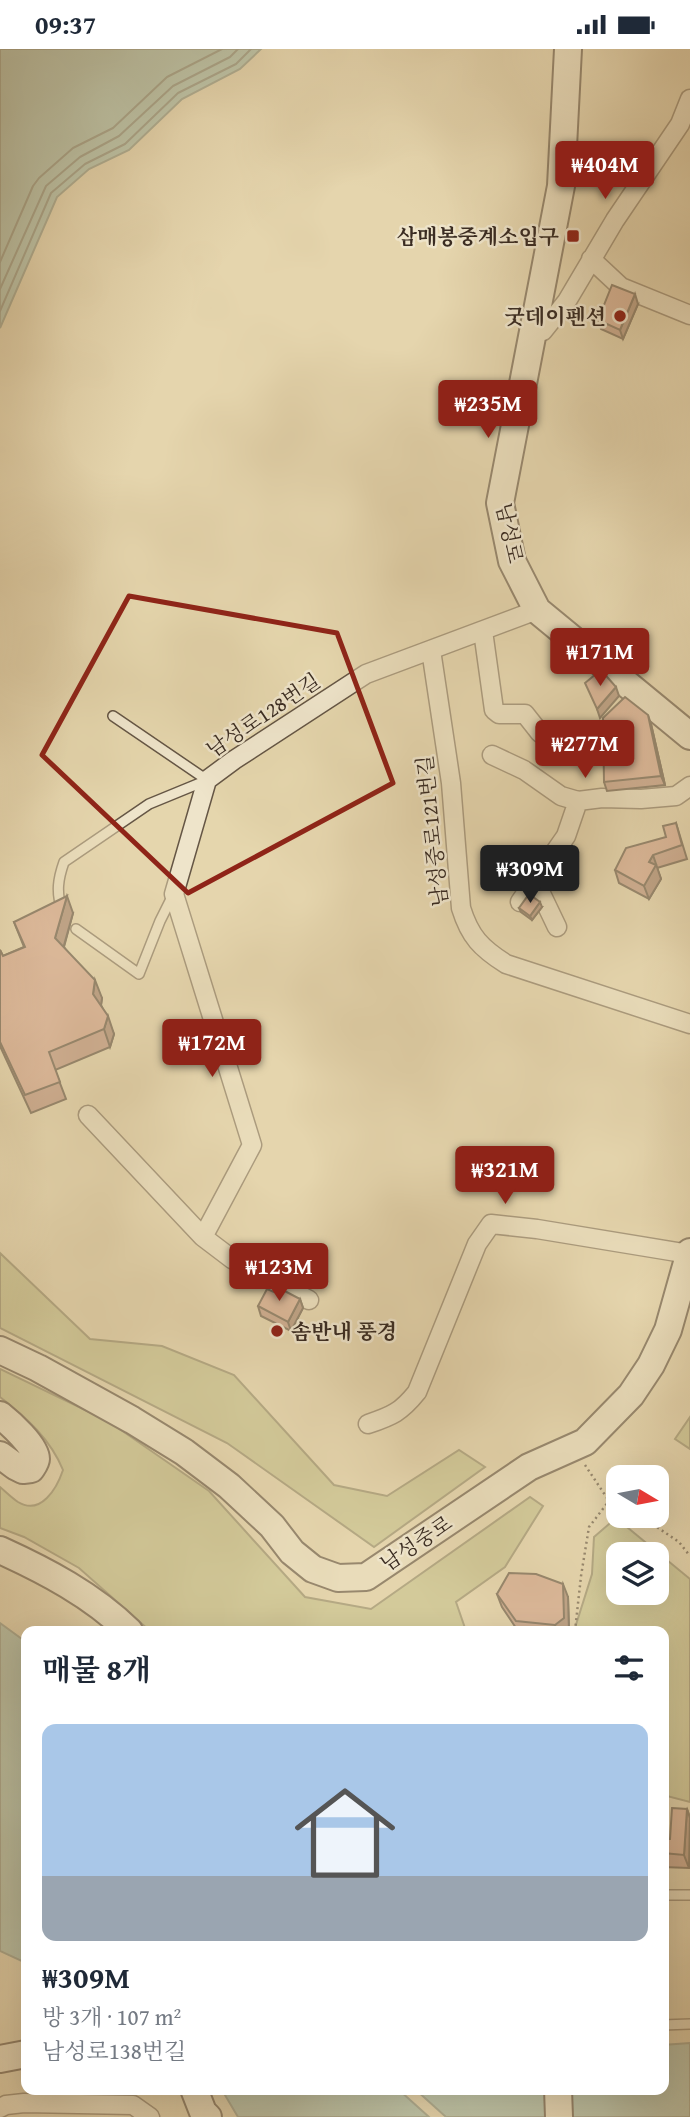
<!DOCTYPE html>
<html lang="ko">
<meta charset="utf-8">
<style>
:root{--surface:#fff;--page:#f2f2f3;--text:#1f2937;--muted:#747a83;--accent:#8f2418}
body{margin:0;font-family:"Gentium Book Plus","Noto Serif KR",serif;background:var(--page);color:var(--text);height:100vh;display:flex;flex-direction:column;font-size:26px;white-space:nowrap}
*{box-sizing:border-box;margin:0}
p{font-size:23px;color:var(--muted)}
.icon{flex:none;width:38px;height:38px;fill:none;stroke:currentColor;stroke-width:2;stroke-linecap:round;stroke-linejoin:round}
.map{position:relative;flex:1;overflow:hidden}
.panel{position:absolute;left:21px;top:1577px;width:648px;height:469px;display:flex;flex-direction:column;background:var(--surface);border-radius:14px;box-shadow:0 7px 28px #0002}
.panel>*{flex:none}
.needle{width:46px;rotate:100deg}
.controls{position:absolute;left:606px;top:1416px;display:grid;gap:14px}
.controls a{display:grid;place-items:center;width:63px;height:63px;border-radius:14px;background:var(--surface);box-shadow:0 7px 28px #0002;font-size:35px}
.price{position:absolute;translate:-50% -60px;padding:0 16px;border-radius:7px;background:var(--accent);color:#fff;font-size:23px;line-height:46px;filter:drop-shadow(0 2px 4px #0008)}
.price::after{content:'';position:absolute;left:50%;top:42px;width:21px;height:16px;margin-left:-10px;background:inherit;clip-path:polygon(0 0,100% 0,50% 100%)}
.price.current{background:#222;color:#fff}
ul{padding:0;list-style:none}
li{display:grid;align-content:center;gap:14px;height:371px;padding:0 21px}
li span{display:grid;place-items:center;height:217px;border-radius:14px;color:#555}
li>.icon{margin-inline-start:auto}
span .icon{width:126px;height:126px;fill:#fffc;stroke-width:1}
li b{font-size:30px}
h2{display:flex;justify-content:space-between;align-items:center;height:84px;padding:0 21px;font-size:30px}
.status{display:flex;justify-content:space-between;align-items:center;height:49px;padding:0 35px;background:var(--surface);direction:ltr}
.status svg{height:19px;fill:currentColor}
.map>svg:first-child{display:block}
.green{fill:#bcbc84;stroke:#7b7453;stroke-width:2;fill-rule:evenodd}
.water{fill:#96b9ab;stroke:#718174;stroke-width:2}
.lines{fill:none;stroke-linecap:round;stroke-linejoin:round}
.shore{stroke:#687266;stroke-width:2}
.lane-casing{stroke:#655645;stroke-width:12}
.street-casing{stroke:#655645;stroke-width:21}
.secondary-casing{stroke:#3a2c22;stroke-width:30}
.path{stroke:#3a2c22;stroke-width:2.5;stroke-dasharray:2 3.5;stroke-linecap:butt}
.lane{stroke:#eee4ca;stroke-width:9}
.street{stroke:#eee4ca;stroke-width:18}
.secondary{stroke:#eee4ca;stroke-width:26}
.wall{fill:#b48272;stroke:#3a2c22;stroke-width:2}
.shaded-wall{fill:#926a5c;stroke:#3a2c22;stroke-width:2}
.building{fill:#d19784;stroke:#3a2c22;stroke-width:2}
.marked{fill:none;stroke:#8f2418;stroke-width:5;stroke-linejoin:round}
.poi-dot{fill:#8f2418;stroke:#eee4ca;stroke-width:2.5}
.labels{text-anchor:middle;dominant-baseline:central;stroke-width:5;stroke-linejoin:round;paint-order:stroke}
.poi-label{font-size:21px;font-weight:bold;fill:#3a2c22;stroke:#eee4ca;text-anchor:end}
.street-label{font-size:21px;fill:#3a2c22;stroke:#eee4ca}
</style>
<div class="status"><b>09:37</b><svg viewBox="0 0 49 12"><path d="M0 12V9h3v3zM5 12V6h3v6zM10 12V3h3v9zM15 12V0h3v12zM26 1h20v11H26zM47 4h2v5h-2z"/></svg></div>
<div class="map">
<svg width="690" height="2068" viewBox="0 0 690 2068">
<rect width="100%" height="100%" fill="#e5d6ad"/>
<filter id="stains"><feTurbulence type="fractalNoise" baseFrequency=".00286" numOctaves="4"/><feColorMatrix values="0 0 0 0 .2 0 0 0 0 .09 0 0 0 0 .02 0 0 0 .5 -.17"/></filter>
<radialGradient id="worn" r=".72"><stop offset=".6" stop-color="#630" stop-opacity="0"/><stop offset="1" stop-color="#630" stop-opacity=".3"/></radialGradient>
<!-- green -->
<path class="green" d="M 0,1204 L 90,1290 L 162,1297 L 234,1326 L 334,1436 L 387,1447 L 459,1401 L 485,1418 L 374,1498 L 227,1394 L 0,1279 Z
M 0,1320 L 108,1372 L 209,1442 L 305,1548 L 371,1560 L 530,1448 L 543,1457 L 505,1518 L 456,1553 L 466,1582 L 150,1582 L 79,1519 L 24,1488 L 0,1479 L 0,1438 C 6,1443 12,1449 18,1453 C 41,1467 57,1439 63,1421 C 51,1391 26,1368 0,1348 Z
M 690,1368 L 690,1400 L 675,1390 Z
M 616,1469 L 690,1530 L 690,1753 L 663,1746 L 663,1582 L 574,1582 L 592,1525 L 594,1488 ZM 618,1505 L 656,1505 L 656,1544 L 618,1544 Z"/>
<!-- water -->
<path class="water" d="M 0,0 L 261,0 L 240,20 L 182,50 L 129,101 L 89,120 L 57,148 L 0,279 Z
M 0,1574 L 26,1593 L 26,1914 L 0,1902 Z
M 690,1994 L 690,2068 L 446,2068 L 416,2041 L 663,2040 L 663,1996 Z
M 222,2041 L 399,2041 L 429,2068 L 238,2068 Z"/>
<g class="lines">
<!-- shore -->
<path class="shore" d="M 0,213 L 33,137 L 39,129 L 73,99 L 113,79 L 167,28 L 222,0
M 0,240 L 46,137 L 80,108 L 119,87 L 173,37 L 230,8 L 238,0
M 0,262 L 51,144 L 85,115 L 125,95 L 178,44 L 236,15 L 251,0"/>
<!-- lane casing -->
<g class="lane-casing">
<path id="lane" d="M 113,667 L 207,731
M 62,861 C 56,843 58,830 64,813 L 149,755 L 205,732
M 76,880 L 139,925 L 160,872 L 173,846
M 663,1846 L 690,1846
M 663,1976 L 690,1975"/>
</g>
<!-- street casing -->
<g class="street-casing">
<path id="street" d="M 591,210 L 621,238 L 690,266
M 535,280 L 543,282 L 567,252 L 615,171 L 680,75 L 690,50
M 483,582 L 494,661 L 499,665 L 525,665 L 540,684
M 431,601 L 451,734 L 461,859 C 470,888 481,899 506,915 L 690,975
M 492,706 L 524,721 L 561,747 L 578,752 L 602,749 L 641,750 L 676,747 L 690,737
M 535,832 L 557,878
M 520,853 L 566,787 L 578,752
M 88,1066 L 203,1188
M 309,1251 L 232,1210 L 203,1188 L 252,1096 L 174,845 L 207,731 L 234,711 L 366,625 L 537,561
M 368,1375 C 392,1367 401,1363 417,1343 L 477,1195 L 491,1175 L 537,1180 L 689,1205
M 0,2059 L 6,2056 L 24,2054 L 133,2056 L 150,2068"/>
</g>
<!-- secondary casing -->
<g class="secondary-casing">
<path id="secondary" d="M 568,0 L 561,137 L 500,454 L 512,512 L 537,561 L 690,687
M 0,1301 L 38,1319 L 132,1371 L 184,1403 L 229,1437 L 272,1477 L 292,1503 L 313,1520 L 338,1529 L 366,1528 L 529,1418 L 585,1393 L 631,1346 L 651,1316 L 668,1281 L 690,1203
M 0,1366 C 10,1374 36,1397 36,1410 C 36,1413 33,1417 31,1420 L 23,1421 L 15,1417 L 0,1406
M 0,1501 C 46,1522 92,1546 129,1582
M 0,2010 L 26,2005
M 194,2040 L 203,2063 L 208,2068
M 558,2040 L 559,2068"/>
</g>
<!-- path -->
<path class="path" d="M 585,1416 L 609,1452 L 618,1456
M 639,1466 L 679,1493 L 690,1507
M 575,1582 L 581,1527 L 589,1478 L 609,1452"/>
<!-- lane -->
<use href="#lane" class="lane"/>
<!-- street -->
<use href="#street" class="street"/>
<!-- secondary -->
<use href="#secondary" class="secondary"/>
</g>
<!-- wall -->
<path class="wall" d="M 638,255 L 623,290 L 601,280 L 598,271 Z
M 651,675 L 665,736 L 607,742 L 604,733 Z
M 676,774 L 687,810 L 657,819 L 661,830 L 649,850 L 619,834 L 615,821 L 666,788 Z
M 542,858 L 532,871 L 521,863 L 519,859 Z
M 73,864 L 64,898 L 102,949 L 101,956 L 114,985 L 110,998 L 55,1021 L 66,1050 L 31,1064 L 0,997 L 0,901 L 3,907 L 24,898 L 14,873 Z
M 274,1243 L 300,1250 L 303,1259 L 291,1282 L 261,1267 L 258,1257 Z
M 497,1545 L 568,1548 L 569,1582 L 518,1582 L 502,1558 Z
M 687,1760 L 690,1769 L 689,1819 L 663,1818 L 663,1790 L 670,1790 Z"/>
<!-- shaded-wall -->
<path class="shaded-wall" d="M 635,245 L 638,255 L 623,290 L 620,281 Z
M 616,638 L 619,647 L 600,669 L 597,660 Z
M 648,666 L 651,675 L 665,736 L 661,727 Z
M 653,806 L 661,830 L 649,850 L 644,837 L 649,813 Z
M 67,847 L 73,864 L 61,907 L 55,889 Z
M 540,853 L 542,858 L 532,871 L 530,867 Z
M 95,931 L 102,949 L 100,963 L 93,945 Z
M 108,967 L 114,985 L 110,998 L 104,980 Z
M 300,1250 L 303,1259 L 291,1282 L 288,1273 Z
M 563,1535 L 568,1548 L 569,1582 L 557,1582 L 555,1576 Z
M 687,1760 L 690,1769 L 689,1819 L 684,1806 Z"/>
<!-- building -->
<path class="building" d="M 612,236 L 635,245 L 620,281 L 598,271 Z
M 601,621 L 616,638 L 597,660 L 585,634 Z
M 625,648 L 648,666 L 661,727 L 604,733 L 603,669 Z
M 676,774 L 682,796 L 653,806 L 649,813 L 656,816 L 644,837 L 615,821 L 626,799 L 666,788 L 663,777 Z
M 529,845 L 540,853 L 530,867 L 519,859 Z
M 67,847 L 55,889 L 95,931 L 93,945 L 108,967 L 104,980 L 49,1003 L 60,1033 L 25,1046 L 0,993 L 0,901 L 3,907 L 25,898 L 14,873 Z
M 277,1238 L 300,1250 L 288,1273 L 258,1257 L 267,1240 L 274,1243 Z
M 509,1524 L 536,1525 L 563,1535 L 564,1569 L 555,1576 L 516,1572 L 497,1545 Z
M 672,1759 L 687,1760 L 684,1806 L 663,1804 L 663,1790 L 670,1790 Z"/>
<!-- marked area -->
<path d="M0 0H690V2068H0ZM 129,547 L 337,584 L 393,734 L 188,844 L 42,706 Z" fill="#e5d6ad" fill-opacity=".55" fill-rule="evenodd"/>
<path class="marked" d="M 129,547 L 337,584 L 393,734 L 188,844 L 42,706 Z"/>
<!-- markers -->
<g class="poi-dot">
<rect x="566" y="180" width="14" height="14" rx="3.5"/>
<circle cx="620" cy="267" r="7"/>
<circle cx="277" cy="1282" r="7"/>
</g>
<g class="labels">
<!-- poi labels -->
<g class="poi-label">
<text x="559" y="187">삼매봉중계소입구</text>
<text x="606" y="267">굿데이펜션</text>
<text x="291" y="1282" text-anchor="start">솜반내 풍경</text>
</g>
<!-- street labels -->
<g class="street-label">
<text transform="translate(510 484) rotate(78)">남성로</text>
<text transform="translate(263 666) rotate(-34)">남성로128번길</text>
<text transform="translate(432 782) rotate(-96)">남성중로121번길</text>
<text transform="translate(416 1494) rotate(-34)">남성중로</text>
</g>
</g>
<rect width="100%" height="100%" filter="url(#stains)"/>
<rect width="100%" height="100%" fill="url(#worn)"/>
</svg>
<div class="controls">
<a><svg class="needle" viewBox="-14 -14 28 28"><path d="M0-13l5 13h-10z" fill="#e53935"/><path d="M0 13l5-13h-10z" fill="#747a83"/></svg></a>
<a><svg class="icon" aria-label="layers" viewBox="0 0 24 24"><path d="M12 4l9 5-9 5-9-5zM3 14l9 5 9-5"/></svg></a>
</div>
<b class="price" style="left:605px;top:152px">₩404M</b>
<b class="price" style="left:488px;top:391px">₩235M</b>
<b class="price" style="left:600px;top:639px">₩171M</b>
<b class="price" style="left:585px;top:731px">₩277M</b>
<b class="price current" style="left:530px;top:856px">₩309M</b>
<b class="price" style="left:212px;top:1030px">₩172M</b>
<b class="price" style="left:505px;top:1157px">₩321M</b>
<b class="price" style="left:279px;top:1254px">₩123M</b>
<section class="panel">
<h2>매물 8개<svg class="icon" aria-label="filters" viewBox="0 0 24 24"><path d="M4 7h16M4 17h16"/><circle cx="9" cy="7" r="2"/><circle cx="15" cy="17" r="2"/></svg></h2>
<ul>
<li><span style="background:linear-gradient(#a9c7e8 70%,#9aa5b1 0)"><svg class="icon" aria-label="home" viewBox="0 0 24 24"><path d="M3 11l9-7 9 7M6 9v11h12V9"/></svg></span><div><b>₩309M</b><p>방 3개 · 107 m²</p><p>남성로138번길</p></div></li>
</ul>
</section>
</div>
